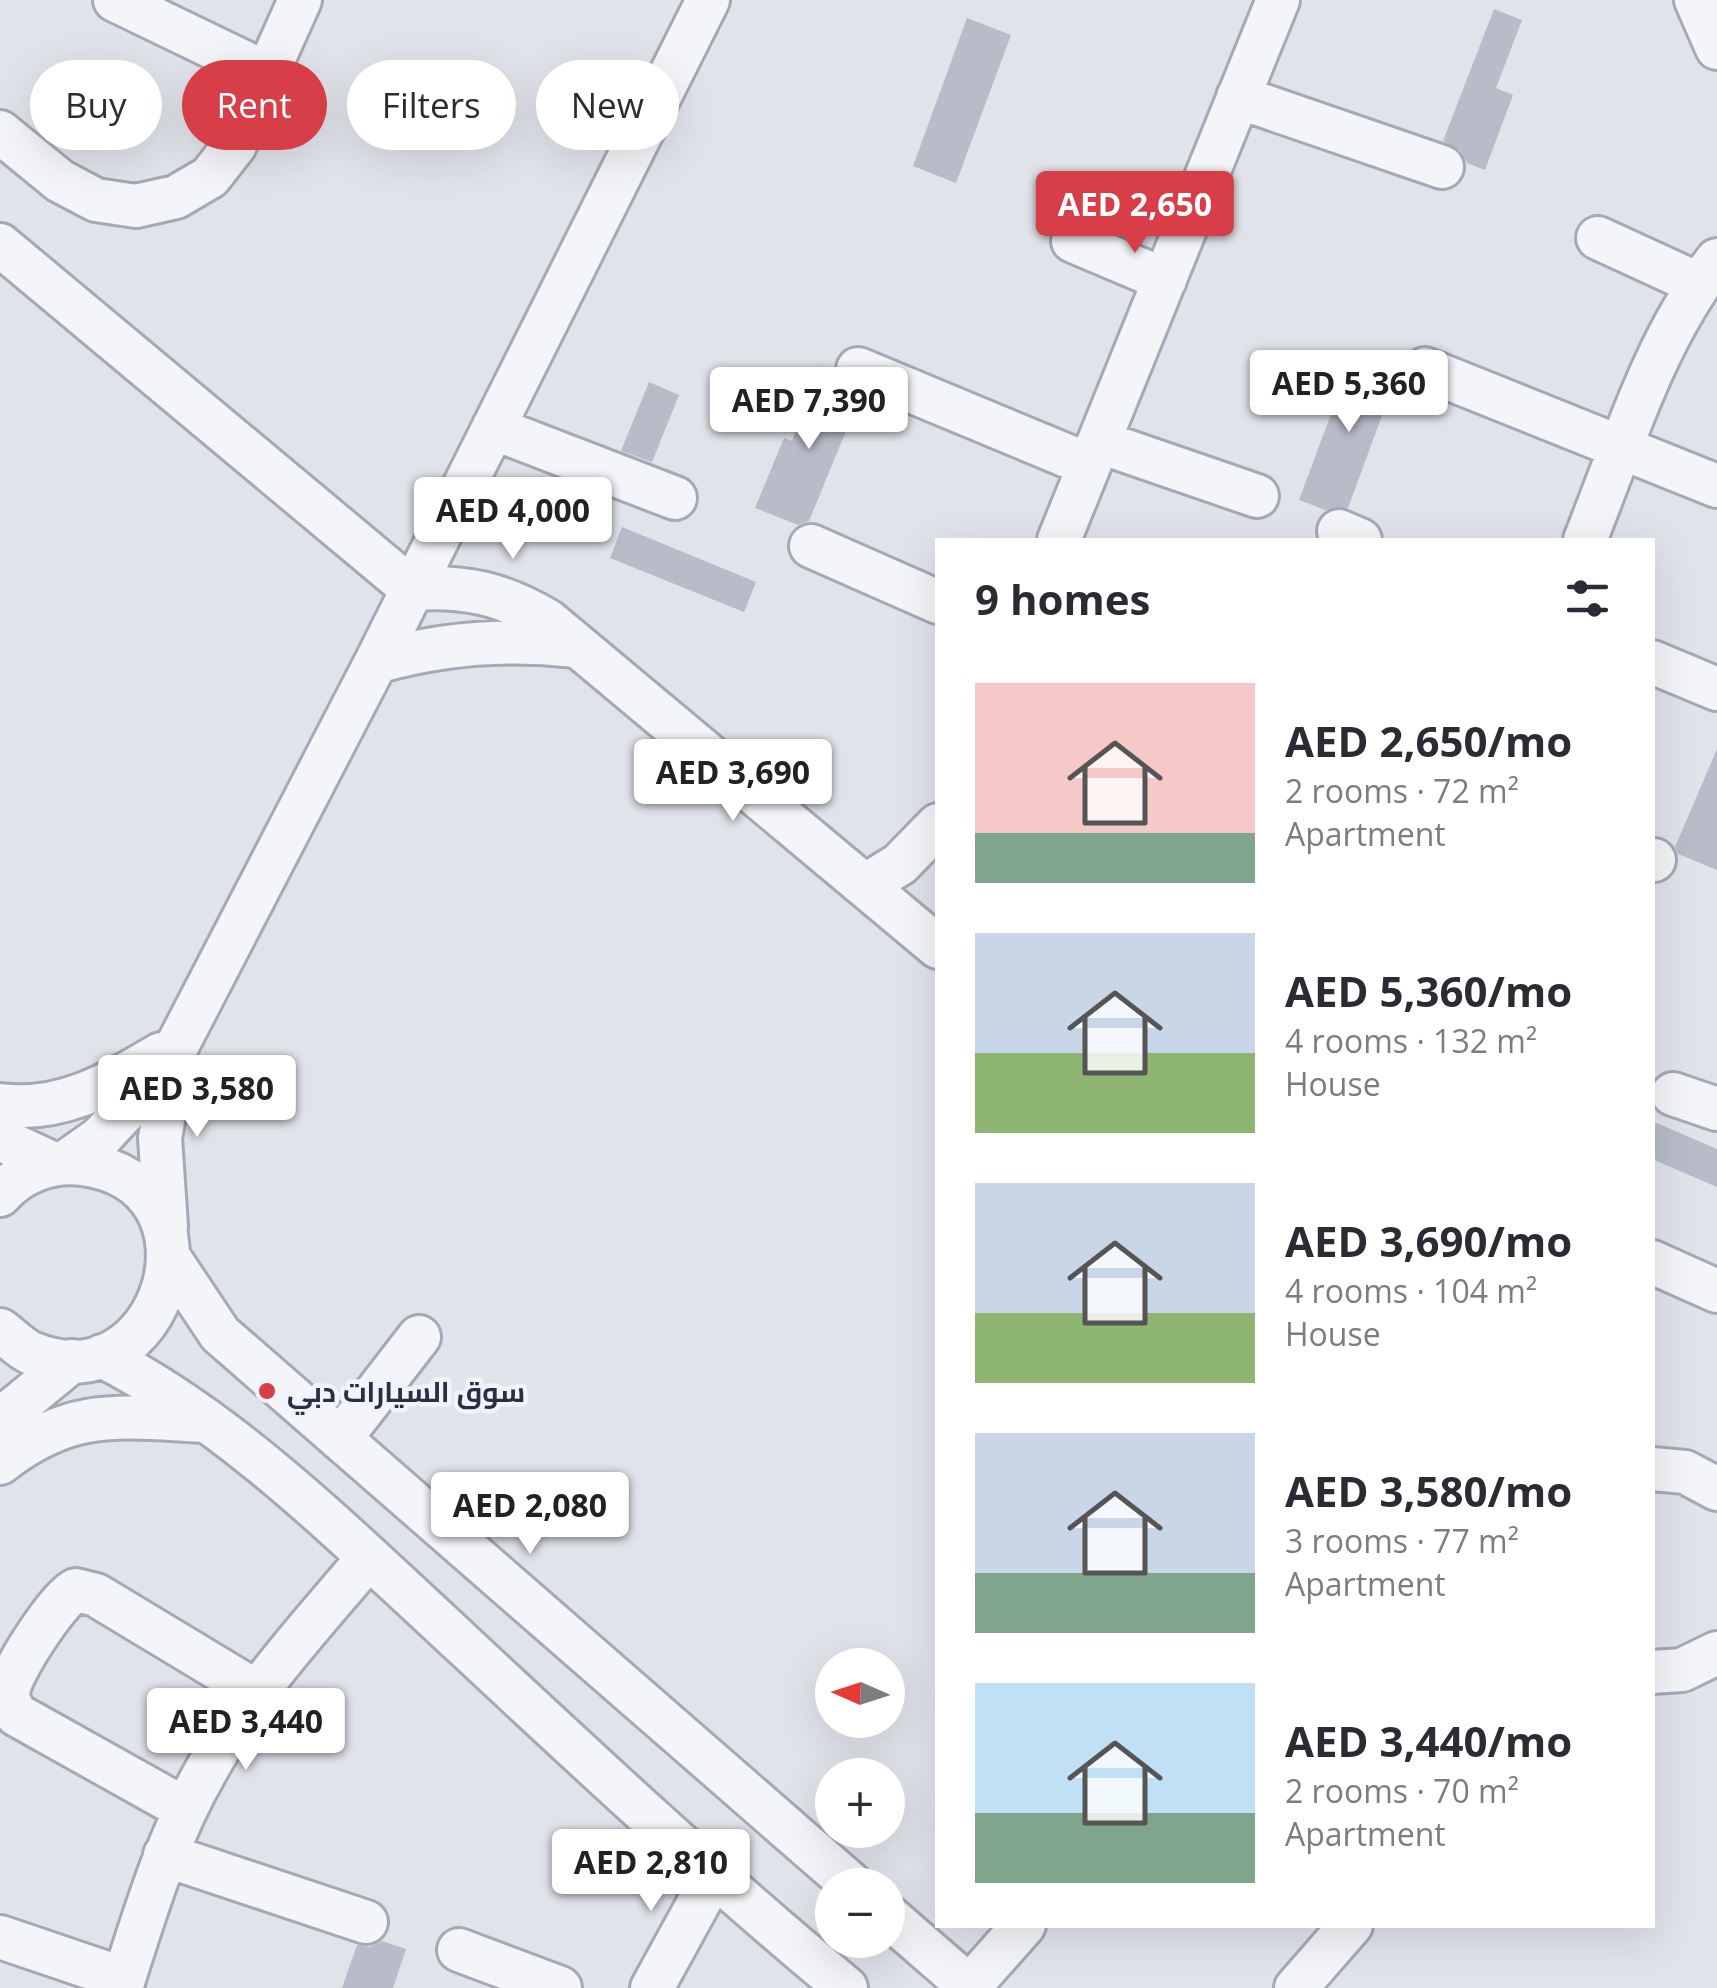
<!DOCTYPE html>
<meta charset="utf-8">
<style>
:root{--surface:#fff;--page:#f2f2f3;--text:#2b2b33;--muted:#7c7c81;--accent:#d73e47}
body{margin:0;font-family:"Open Sans",Cairo,sans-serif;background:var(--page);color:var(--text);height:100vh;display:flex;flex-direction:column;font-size:38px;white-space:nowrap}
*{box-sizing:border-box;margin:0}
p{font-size:32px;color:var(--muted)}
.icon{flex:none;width:55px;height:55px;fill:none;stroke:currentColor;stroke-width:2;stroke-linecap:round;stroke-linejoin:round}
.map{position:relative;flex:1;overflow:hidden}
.sheet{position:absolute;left:935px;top:538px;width:720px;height:1390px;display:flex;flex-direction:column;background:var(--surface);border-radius:0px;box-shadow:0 10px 40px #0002}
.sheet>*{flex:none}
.hud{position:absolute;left:30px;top:60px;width:755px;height:90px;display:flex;gap:20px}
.needle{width:65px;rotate:273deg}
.tools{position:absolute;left:815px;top:1648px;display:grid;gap:20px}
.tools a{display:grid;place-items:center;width:90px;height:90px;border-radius:50%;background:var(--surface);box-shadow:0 10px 40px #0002;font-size:50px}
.price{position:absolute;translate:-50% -85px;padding:0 22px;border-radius:10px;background:#fff;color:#222;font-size:32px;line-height:65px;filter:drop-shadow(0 2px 5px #0008)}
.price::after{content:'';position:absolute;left:50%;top:60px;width:30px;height:22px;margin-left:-15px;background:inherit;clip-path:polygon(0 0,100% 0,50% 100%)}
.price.active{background:var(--accent);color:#fff}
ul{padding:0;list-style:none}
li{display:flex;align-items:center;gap:30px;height:250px;padding:0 40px}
li span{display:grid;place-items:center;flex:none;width:280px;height:200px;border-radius:0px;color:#555}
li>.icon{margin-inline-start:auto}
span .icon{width:120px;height:120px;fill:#fffc;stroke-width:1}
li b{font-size:42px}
h2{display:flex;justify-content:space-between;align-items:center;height:120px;padding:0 40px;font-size:42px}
.chip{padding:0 35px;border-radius:45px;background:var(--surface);box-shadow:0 10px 40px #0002;font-size:35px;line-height:90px}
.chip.active{background:var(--accent);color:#fff}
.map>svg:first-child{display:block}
.building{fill:#b7bcc8}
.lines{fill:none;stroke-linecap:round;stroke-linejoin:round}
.minor-casing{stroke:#a6a9b5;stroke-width:48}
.minor{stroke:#f4f5f8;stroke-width:42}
.poi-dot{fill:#d73e47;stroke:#f0f3f7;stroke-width:4}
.labels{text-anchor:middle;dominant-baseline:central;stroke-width:9;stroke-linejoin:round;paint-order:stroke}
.poi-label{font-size:28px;font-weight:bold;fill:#282f43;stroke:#f0f3f7;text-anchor:start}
</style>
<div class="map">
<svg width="1717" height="1988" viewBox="0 0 1717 1988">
<rect width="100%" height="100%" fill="#e1e3ea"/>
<!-- building -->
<path class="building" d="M 1494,9 L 1522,20 L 1496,88 L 1513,95 L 1485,170 L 1467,163 L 1460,150 L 1443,141 Z
M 967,18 L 1011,35 L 956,183 L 913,166 Z
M 1353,355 L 1398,372 L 1348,508 L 1325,510 L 1299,500 Z
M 822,366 L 833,371 L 839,385 L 860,397 L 809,521 L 798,525 L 755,508 L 784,438 L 792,441 Z
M 649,382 L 679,395 L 652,462 L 621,451 Z
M 622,527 L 756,582 L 744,612 L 610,558 Z
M 1717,749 L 1717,870 L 1678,854 L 1675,847 Z
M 1652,1121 L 1717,1149 L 1717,1187 L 1652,1159 Z
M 382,1941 L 406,1949 L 393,1988 L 342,1988 L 357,1945 L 370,1947 Z"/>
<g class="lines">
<!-- minor casing -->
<g class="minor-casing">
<path id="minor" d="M 115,0 L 268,74
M 1696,0 L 1717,48
M 1238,97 L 1442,167
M 0,132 L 60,181 L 96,200 L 136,206 L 176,197 L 210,177 L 235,145 L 300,0
M 1598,238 L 1698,284
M 1073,241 L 1165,280
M 0,245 L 412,589 C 465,585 503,594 548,621 L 938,947
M 858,369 L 1089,465
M 1425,369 L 1717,486
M 493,428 L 675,498
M 1100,442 L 1257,496
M 1339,531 L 1360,540
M 1059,540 L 1278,0
M 1585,540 C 1623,446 1654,340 1717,260
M 811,546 L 938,602
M 376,662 C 442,643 506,638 574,646
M 1652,662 L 1717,689
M 1652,860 L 1654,860
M 866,885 L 900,864 L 938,825
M 1673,1094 L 1717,1109
M 0,1105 C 61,1113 110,1084 161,1054
M 0,1139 L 52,1163
M 66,1162 L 100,1138 L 128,1108 L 178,1044 L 376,662 L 708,0
M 0,1195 C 20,1172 51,1160 82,1164 C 233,1183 165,1409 31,1353 C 20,1348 10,1337 0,1330
M 166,1226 L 160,1138 L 174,1059
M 170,1259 L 220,1334 L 852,1885
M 1652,1262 L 1717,1291
M 102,1356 C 227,1419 337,1528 440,1623 C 573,1747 706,1872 846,1988
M 0,1420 L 72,1361
M 340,1439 L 419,1337
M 0,1463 C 72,1406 122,1417 207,1421
M 1652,1469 L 1685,1472 L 1717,1489
M 1652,1672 L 1682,1670 L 1717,1653
M 185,1809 L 17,1715 C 12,1708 8,1702 8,1693 C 8,1675 59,1597 76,1590 L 96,1595 L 257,1692
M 165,1855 L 366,1922
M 888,1916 L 971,1988
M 0,1937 L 124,1979
M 459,1950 L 560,1988
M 969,1987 L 1024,1925
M 121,1988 C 145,1913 167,1838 207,1769 C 250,1691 312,1625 369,1557
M 652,1988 L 714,1875
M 1296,1988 L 1351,1925"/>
</g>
<!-- minor -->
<use href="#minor" class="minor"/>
</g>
<!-- markers -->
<circle class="poi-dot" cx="267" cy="1391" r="10"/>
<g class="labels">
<!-- poi labels -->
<g class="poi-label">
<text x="287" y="1391">سوق السيارات دبي</text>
</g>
</g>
</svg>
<div class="tools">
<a><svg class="needle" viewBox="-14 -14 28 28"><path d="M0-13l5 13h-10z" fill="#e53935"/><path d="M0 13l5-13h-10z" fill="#7c7c81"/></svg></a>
<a>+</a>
<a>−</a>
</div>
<b class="price active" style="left:1135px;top:256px">AED 2,650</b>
<b class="price" style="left:1349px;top:435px">AED 5,360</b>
<b class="price" style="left:809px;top:452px">AED 7,390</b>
<b class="price" style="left:513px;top:562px">AED 4,000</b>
<b class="price" style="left:733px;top:824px">AED 3,690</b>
<b class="price" style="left:197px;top:1140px">AED 3,580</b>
<b class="price" style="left:530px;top:1557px">AED 2,080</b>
<b class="price" style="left:246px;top:1773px">AED 3,440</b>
<b class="price" style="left:651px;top:1914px">AED 2,810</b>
<div class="hud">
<a class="chip">Buy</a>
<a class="chip active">Rent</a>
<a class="chip">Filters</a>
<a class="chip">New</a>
</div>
<section class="sheet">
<h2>9 homes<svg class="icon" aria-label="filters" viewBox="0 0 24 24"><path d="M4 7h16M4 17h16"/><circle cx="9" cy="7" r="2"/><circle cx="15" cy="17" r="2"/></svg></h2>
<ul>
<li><span style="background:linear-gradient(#f6c9c9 75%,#7fa58c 0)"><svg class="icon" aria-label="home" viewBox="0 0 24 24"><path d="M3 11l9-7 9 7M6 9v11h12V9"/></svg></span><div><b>AED 2,650/mo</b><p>2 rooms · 72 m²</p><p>Apartment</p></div></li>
<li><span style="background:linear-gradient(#c9d6e8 60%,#8fb573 0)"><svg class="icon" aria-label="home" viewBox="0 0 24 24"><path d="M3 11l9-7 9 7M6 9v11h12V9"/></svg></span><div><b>AED 5,360/mo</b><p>4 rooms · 132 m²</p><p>House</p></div></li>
<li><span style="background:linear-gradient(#c9d6e8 65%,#8fb573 0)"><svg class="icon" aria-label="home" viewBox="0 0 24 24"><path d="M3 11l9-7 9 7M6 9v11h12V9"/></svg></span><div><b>AED 3,690/mo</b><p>4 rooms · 104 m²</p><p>House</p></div></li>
<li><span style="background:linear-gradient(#c9d6e8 70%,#7fa58c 0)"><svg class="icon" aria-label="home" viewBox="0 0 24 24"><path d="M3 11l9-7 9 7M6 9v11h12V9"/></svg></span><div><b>AED 3,580/mo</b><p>3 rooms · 77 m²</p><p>Apartment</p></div></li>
<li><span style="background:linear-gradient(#bfe0f5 65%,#7fa58c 0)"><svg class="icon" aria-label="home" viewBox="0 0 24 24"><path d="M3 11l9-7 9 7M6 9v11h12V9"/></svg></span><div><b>AED 3,440/mo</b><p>2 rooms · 70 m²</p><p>Apartment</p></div></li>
</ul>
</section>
</div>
